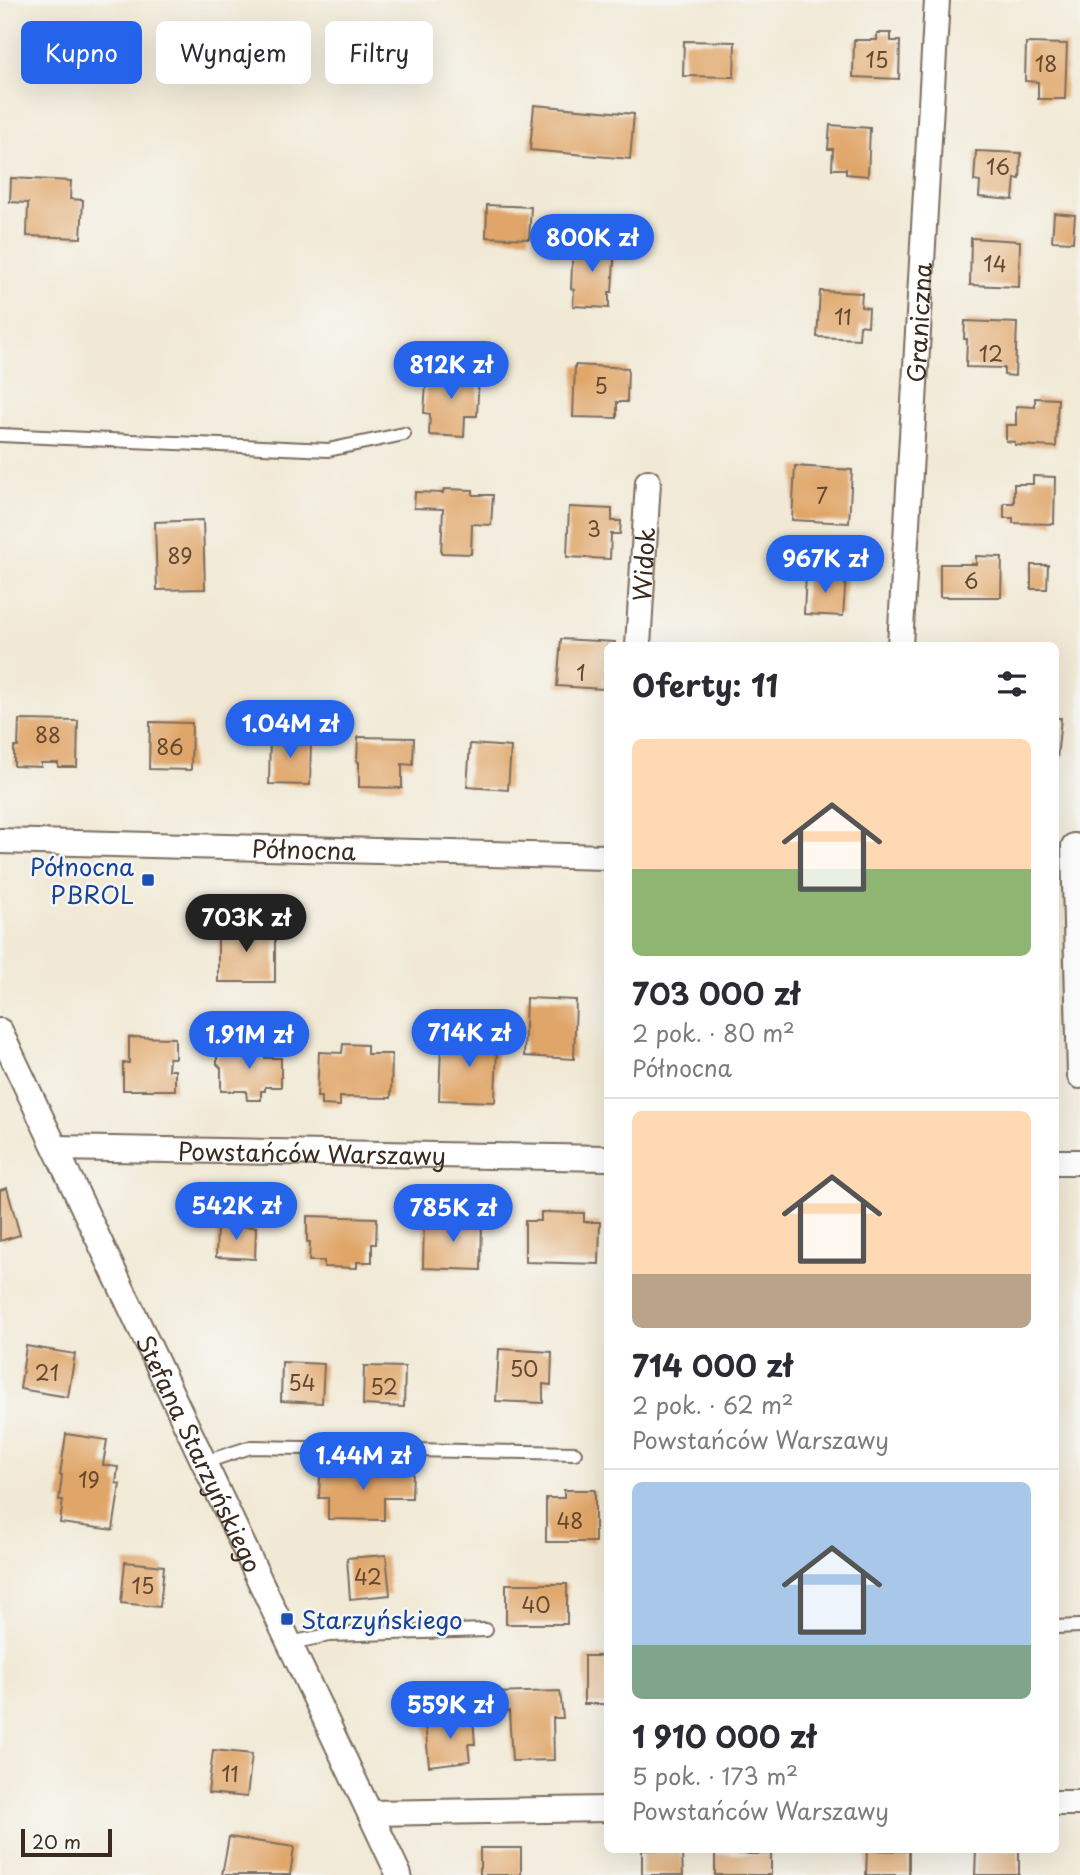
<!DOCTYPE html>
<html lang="pl">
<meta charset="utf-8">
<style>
:root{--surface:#fff;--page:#f7f7f7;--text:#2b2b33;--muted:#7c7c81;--line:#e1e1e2;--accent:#2563eb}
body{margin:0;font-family:"Playpen Sans",sans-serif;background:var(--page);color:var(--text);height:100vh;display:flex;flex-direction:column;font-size:26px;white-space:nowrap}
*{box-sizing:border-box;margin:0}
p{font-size:23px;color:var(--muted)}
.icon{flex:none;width:38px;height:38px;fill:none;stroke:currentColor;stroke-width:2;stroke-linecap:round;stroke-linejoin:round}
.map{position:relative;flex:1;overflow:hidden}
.panel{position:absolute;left:604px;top:642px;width:455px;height:1211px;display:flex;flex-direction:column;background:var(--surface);border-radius:10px;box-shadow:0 7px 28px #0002}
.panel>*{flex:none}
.guide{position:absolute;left:21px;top:21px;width:478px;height:63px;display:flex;gap:14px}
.scale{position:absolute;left:21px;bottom:18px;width:91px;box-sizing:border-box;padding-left:7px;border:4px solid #3b2a1e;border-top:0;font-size:19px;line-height:24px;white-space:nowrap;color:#3b2a1e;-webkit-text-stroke:5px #f6f6f2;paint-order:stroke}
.price{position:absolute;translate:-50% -60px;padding:0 16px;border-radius:24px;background:var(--accent);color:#fff;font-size:23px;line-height:46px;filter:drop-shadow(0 2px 4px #0008)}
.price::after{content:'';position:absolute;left:50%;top:42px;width:21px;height:16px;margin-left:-10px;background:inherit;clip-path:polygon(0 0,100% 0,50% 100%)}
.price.selected{background:#222;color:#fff}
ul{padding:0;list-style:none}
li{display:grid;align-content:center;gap:14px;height:371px;padding:0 28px}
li+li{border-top:2px solid var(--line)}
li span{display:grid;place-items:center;height:217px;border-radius:10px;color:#555}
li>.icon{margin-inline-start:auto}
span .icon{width:126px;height:126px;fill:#fffc;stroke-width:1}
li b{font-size:30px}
h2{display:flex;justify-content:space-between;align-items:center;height:84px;padding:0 28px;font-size:30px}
.chip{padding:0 24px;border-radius:10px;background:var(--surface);box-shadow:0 7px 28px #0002;font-size:24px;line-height:63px}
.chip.selected{background:var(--accent);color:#fff}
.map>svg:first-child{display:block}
.building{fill:#e0a567}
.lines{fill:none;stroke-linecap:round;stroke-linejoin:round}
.service-casing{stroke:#7b6d5e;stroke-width:16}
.minor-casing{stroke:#7b6d5e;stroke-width:28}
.service{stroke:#fff;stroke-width:12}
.minor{stroke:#fff;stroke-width:24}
.transit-dot{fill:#1a4fb4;stroke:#f6f6f2;stroke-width:2.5}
.labels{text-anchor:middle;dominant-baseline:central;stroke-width:5;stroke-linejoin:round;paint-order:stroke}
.number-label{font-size:21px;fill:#644930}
.street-label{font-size:24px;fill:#3b2a1e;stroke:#f6f6f2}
.transit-label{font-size:24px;fill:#164399;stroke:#f6f6f2;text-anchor:end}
</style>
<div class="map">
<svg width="1080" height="1875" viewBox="0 0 1080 1875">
<rect width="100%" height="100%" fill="#f6f6f2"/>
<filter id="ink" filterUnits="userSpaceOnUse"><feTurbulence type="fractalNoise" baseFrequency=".0143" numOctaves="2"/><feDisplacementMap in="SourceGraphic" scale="14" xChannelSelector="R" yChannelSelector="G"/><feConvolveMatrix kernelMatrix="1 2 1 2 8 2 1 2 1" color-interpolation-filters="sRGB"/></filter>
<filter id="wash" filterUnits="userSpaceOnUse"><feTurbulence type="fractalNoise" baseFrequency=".00686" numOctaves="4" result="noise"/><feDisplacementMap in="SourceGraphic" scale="28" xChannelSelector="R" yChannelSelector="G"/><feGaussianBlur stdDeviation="1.57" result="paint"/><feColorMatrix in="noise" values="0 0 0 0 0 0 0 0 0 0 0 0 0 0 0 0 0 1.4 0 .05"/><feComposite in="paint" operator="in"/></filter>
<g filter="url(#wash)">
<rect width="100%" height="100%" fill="#f1e9d5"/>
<g id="blocks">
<!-- building -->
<path class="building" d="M 877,33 L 891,33 L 891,41 L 900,41 L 899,79 L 853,77 L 854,40 L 877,40 Z
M 684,41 L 735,42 L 734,77 L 683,76 Z
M 1026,43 L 1067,44 L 1065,99 L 1038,99 L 1038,82 L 1025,81 Z
M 534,105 L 634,114 L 630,159 L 530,150 Z
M 830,125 L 870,128 L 868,176 L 846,174 L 846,169 L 832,169 L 833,149 L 828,149 Z
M 976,151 L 1021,153 L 1020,179 L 1015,178 L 1013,200 L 979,197 L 980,182 L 974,181 Z
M 11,178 L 71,181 L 70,199 L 83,200 L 81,238 L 27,236 L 28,203 L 10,202 Z
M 487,205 L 531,207 L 529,239 L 486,237 Z
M 1054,213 L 1075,215 L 1073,242 L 1052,241 Z
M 971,238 L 1020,241 L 1019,287 L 970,285 Z
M 581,239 L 591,239 L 596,245 L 615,246 L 612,292 L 609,292 L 609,308 L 573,306 L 574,290 L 571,289 L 573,244 Z
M 820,291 L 862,293 L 861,307 L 869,308 L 868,326 L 860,325 L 859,339 L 817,337 Z
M 965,321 L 1017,323 L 1015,376 L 1004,375 L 1004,368 L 966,367 L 967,339 L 964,339 Z
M 575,365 L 628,368 L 627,402 L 617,402 L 617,418 L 573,417 Z
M 427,369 L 479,372 L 477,416 L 465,416 L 464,437 L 429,435 L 430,414 L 424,413 Z
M 1035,398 L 1058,399 L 1056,447 L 1015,445 L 1015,442 L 1006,441 L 1006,425 L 1016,425 L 1016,406 L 1035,407 Z
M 795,466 L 852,470 L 849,523 L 792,520 Z
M 1033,476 L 1055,477 L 1054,524 L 1013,523 L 1013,518 L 1004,518 L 1004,503 L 1014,503 L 1014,484 L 1033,484 Z
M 444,489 L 473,490 L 473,495 L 493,495 L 491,525 L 472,524 L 471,554 L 441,553 L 443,509 L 414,508 L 415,492 L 443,493 Z
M 569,507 L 612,509 L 612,521 L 621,521 L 620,534 L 611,534 L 610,559 L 567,557 Z
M 203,520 L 205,589 L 157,590 L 155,522 Z
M 976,556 L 1002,557 L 1001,597 L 940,597 L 940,564 L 976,564 Z
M 1031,565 L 1048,565 L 1047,589 L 1031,589 Z
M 806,573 L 846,576 L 843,616 L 804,614 Z
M 561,639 L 615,642 L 615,646 L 607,646 L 603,689 L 557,686 Z
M 1055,718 L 1061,718 L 1057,759 L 1055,759 Z
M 19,720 L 78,721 L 77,767 L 58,767 L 58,763 L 41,763 L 41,767 L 14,766 L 14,747 L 18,747 Z
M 150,722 L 192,723 L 191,770 L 149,769 Z
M 270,735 L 311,736 L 310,785 L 269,784 Z
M 358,737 L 414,738 L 413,765 L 402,764 L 402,788 L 359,787 L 359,762 L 357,762 Z
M 470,744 L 511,747 L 508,790 L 467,787 Z
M 218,927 L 275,927 L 275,982 L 218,982 Z
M 526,998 L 576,1000 L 574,1059 L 524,1056 Z
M 459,1029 L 487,1030 L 487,1046 L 497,1047 L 495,1102 L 439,1100 L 441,1045 L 459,1045 Z
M 129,1037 L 175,1038 L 175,1058 L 169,1058 L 168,1070 L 175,1070 L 175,1090 L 123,1090 L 123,1063 L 129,1063 Z
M 343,1044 L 367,1045 L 367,1054 L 392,1054 L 391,1098 L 340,1097 L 340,1106 L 321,1105 L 321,1097 L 317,1097 L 319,1052 L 342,1053 Z
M 221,1047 L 265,1047 L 265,1058 L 281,1058 L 281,1087 L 265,1087 L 265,1091 L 261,1091 L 261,1100 L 247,1100 L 246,1091 L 221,1091 L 221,1068 L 217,1064 L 217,1057 L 221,1053 Z
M 7,1188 L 20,1235 L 0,1241 L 0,1190 Z
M 541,1212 L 584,1213 L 584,1222 L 600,1222 L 599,1264 L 525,1262 L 525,1221 L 541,1221 Z
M 307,1216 L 377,1218 L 376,1244 L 372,1244 L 372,1262 L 357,1262 L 357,1268 L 324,1267 L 324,1261 L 309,1261 L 310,1242 L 307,1242 Z
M 424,1218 L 482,1220 L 481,1270 L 423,1268 Z
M 217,1226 L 256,1227 L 255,1259 L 216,1257 Z
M 26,1346 L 75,1354 L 68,1397 L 20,1389 Z
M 499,1349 L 552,1352 L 551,1385 L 543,1384 L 543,1403 L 496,1401 Z
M 282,1362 L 324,1364 L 322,1403 L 281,1401 Z
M 364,1366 L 405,1367 L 404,1407 L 363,1405 Z
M 66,1434 L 107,1440 L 103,1465 L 118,1467 L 116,1483 L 120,1484 L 113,1530 L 60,1523 L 63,1500 L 59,1500 L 62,1475 L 60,1475 Z
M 329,1470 L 413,1471 L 412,1498 L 384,1498 L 384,1520 L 328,1519 L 328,1498 L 319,1498 L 320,1476 L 329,1477 Z
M 564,1490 L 595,1490 L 595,1542 L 546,1542 L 546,1498 L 564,1498 Z
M 386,1555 L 390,1595 L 350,1599 L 347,1558 Z
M 125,1562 L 164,1566 L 160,1607 L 121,1603 Z
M 506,1584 L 567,1584 L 567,1624 L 506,1624 Z
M 584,1656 L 607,1656 L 607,1704 L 584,1704 Z
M 560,1691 L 563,1718 L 553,1718 L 554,1760 L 512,1761 L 509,1711 L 490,1712 L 490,1709 L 473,1711 L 472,1697 L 488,1695 L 488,1693 Z
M 473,1717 L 475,1744 L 468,1744 L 470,1761 L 429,1766 L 425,1722 Z
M 213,1750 L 252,1754 L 247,1797 L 208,1793 Z
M 229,1837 L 294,1847 L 290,1875 L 222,1875 Z
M 480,1848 L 521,1848 L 521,1875 L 480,1875 Z
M 642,1850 L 679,1850 L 679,1855 L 682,1855 L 683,1875 L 642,1875 Z
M 867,1850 L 909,1851 L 909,1875 L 866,1875 Z
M 976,1850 L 1019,1850 L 1019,1875 L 975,1875 Z
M 715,1854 L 771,1854 L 771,1875 L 715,1875 Z"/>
</g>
</g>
<g filter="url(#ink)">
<use href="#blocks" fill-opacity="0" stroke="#7b6d5e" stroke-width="2"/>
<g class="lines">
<!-- service casing -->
<g class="service-casing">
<path id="service" d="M 0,435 L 328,450 L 404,434
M 205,1462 L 251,1447 L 575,1453
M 1055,1627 L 1080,1626
M 290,1643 L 329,1635 L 486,1630"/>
</g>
<!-- minor casing -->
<g class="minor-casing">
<g id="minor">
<path id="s1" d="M 638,646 L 648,482"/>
<path id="s2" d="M 900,646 L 937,0"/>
<path id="s3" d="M 0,841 L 607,857"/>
<path d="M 1074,846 L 1080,1076"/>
<path id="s4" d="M 0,1031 L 399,1875"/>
<path id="s5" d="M 56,1148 L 607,1158"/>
<path d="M 1055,1162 L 1080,1162"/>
<path d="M 1055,1803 L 1080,1803"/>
<path d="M 370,1813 L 607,1809"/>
</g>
</g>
<!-- service -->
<use href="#service" class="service"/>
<!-- minor -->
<use href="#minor" class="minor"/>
</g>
</g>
<!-- markers -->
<g class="transit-dot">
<rect x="141" y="873" width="14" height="14" rx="3.5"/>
<rect x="280" y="1612" width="14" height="14" rx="3.5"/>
</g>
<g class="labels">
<!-- number labels -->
<g class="number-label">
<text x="877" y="59">15</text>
<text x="1046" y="63">18</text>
<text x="998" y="166">16</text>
<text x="995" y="263">14</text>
<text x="843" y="316">11</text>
<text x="991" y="353">12</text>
<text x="601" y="385">5</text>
<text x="822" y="495">7</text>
<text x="594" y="528">3</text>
<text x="180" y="555">89</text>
<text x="971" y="580">6</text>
<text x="581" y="672">1</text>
<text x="48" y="734">88</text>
<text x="170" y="746">86</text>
<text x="524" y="1368">50</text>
<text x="47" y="1372">21</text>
<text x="302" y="1382">54</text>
<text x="384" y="1386">52</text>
<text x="89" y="1479">19</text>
<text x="570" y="1520">48</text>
<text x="368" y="1576">42</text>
<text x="143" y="1585">15</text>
<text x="536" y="1604">40</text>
<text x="230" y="1773">11</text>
</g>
<!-- street labels -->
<g class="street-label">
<text stroke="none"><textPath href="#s2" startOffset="324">Graniczna</textPath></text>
<text stroke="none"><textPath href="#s1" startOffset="82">Widok</textPath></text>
<text stroke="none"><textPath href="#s3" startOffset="304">Północna</textPath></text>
<text stroke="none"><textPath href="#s5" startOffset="256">Powstańców Warszawy</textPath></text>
<text stroke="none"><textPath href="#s4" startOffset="467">Stefana Starzyńskiego</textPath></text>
</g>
<!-- transit labels -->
<g class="transit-label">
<text x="134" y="866">Północna<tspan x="134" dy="28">PBROL</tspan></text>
<text x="301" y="1619" text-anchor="start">Starzyńskiego</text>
</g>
</g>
</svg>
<div class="scale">20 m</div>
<b class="price" style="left:592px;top:274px">800K zł</b>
<b class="price" style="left:451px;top:401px">812K zł</b>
<b class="price" style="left:825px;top:595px">967K zł</b>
<b class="price" style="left:290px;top:760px">1.04M zł</b>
<b class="price selected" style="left:246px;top:954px">703K zł</b>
<b class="price" style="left:469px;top:1069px">714K zł</b>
<b class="price" style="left:249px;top:1071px">1.91M zł</b>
<b class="price" style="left:236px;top:1242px">542K zł</b>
<b class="price" style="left:453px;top:1244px">785K zł</b>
<b class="price" style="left:363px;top:1492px">1.44M zł</b>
<b class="price" style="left:450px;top:1741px">559K zł</b>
<div class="guide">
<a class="chip selected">Kupno</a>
<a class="chip">Wynajem</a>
<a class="chip">Filtry</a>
</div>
<section class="panel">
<h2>Oferty: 11<svg class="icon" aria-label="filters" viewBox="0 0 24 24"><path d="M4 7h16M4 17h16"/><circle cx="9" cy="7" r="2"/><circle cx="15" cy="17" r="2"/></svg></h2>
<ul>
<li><span style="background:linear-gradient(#ffd9b3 60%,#8fb573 0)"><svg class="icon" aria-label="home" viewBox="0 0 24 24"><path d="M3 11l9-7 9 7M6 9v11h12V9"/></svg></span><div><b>703 000 zł</b><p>2 pok. · 80 m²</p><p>Północna</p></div></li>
<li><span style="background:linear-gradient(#ffd9b3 75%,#b9a48a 0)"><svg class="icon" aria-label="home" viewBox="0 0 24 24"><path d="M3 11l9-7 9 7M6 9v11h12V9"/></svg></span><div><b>714 000 zł</b><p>2 pok. · 62 m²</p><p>Powstańców Warszawy</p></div></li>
<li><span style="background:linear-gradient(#a9c7e8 75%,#7fa58c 0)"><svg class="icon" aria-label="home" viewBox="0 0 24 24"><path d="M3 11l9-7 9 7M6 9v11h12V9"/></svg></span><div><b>1 910 000 zł</b><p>5 pok. · 173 m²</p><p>Powstańców Warszawy</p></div></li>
</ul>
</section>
</div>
